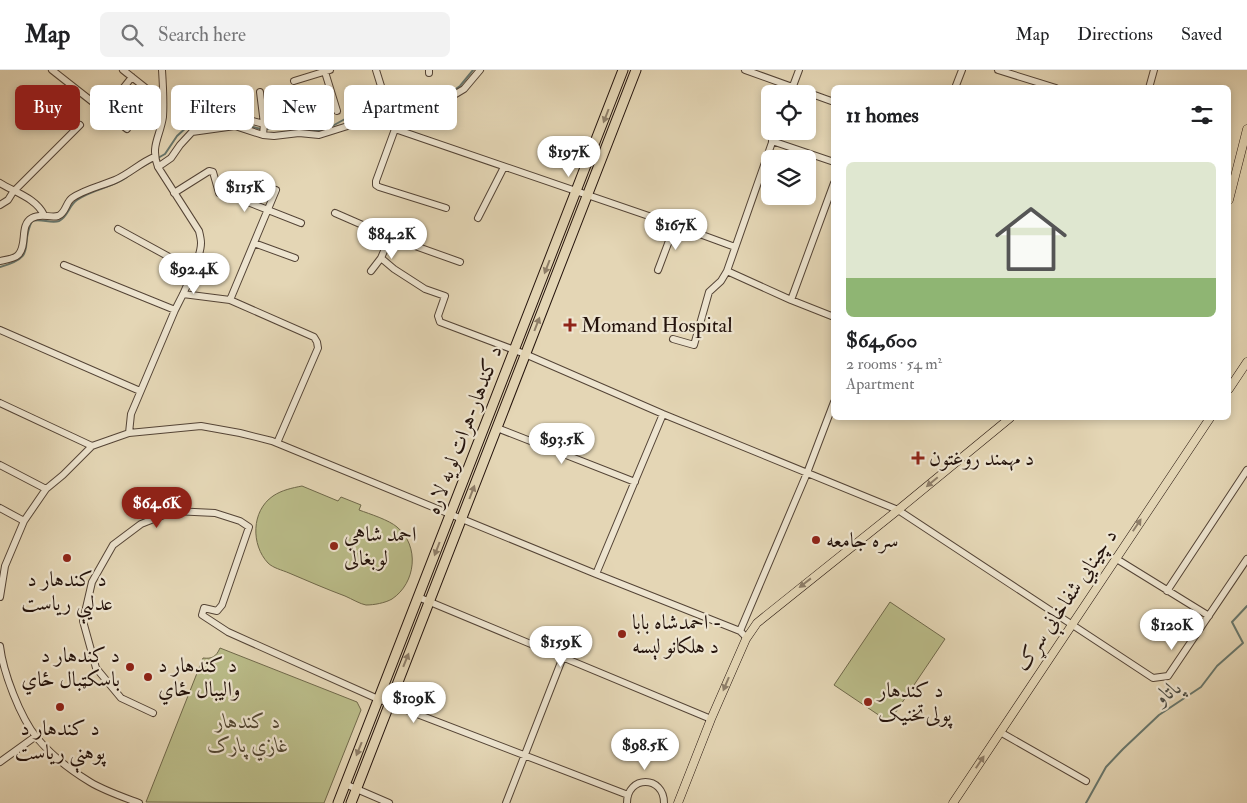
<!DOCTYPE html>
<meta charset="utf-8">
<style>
:root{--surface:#fff;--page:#f2f2f2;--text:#202124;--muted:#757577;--line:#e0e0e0;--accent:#8f2418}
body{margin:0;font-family:"IM FELL Double Pica",Amiri,serif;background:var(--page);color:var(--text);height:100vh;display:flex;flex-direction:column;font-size:19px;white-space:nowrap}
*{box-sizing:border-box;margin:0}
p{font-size:16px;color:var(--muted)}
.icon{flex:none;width:28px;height:28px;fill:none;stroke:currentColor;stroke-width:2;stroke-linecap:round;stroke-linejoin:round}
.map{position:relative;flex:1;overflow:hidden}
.drawer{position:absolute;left:831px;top:15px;width:400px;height:335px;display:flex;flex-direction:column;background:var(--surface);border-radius:8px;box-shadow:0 2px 8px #0003}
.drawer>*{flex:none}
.top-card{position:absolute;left:15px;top:15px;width:475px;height:45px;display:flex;gap:10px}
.controls{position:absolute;left:761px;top:15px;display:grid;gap:10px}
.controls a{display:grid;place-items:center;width:55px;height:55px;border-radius:8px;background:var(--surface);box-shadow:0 2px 8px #0003;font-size:25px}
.price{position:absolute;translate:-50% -42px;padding:0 11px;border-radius:18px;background:#fff;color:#222;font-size:16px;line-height:32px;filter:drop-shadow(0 1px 2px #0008)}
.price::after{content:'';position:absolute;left:50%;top:30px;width:15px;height:11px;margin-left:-8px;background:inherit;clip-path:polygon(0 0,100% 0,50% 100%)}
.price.active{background:var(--accent);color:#fff}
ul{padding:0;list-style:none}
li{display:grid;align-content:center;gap:10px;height:265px;padding:0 15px}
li+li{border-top:1px solid var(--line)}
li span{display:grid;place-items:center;height:155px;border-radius:8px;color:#555}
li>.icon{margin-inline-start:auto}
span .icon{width:90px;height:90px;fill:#fffc;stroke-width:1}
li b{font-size:21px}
h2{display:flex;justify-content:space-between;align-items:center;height:60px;padding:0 15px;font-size:21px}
.chip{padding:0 18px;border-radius:8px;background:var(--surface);box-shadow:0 2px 8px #0003;font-size:18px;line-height:45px}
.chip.active{background:var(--accent);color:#fff}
header{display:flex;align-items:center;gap:30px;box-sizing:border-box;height:70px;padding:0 25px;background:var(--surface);border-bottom:1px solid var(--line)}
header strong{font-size:24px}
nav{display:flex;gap:28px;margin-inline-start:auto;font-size:18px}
.search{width:350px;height:45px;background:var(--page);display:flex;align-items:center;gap:12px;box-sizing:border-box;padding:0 18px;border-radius:8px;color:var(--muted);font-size:19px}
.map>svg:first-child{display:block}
.green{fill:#babc89;stroke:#6f684a}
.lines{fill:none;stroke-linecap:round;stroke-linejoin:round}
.stream{stroke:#68776d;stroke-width:2}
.minor-casing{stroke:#544436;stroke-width:8}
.major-casing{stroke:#24130c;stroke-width:9}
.highway-casing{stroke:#24130c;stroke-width:11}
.minor{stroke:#ede4cf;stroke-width:6}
.major{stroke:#e4d6b5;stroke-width:8}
.highway{stroke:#e4d6b5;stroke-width:9}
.oneway{fill:#8e7e69}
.poi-dot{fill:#8f2418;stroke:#ede4cf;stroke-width:2}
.labels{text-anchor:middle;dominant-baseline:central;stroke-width:4.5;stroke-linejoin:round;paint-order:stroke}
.poi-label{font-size:21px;fill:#24130c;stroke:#ede4cf;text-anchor:start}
.street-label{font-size:21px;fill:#24130c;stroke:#ede4cf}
.park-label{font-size:21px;font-style:italic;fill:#514632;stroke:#ede4cf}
.water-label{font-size:22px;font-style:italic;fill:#4c4d45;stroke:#ede4cf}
</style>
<header>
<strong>Map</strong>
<div class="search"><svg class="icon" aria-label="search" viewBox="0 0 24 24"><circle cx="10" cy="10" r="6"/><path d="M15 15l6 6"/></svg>Search here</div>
<nav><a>Map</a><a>Directions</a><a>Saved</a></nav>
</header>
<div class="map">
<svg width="1247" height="733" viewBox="0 0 1247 733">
<rect width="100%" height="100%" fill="#e4d6b5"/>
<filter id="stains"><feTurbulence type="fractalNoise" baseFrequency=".004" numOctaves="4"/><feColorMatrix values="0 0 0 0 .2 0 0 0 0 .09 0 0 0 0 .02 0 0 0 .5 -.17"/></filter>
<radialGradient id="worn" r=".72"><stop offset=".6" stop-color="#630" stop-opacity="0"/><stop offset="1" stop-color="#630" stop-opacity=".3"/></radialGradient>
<!-- green -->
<path class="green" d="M 302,416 L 338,431 L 341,427 L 361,435 L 359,440 C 370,444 389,450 397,457 C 420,476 416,513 392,529 C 385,533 374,535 366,535 C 360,534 352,529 345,526 C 326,519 308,511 289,503 C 282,500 273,498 268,493 C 251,475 251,441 273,426 C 282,420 292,418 302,416 Z
M 890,532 L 945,569 L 889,652 L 834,615 Z
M 220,578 L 357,632 L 361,640 L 324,733 L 146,732 L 203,588 C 212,589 216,587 220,578 Z"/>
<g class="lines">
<!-- stream -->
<path class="stream" d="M 446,26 L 460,16 L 473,0
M 390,46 C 405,46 420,46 433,36
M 266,59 L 296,58 L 323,61
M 327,59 L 345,49 L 367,46 L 385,46
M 142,97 L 165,84 L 177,66 L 188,56 L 234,52 L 261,59
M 0,197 C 39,186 19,176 32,151 C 41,148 51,154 59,151 C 68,147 69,135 77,130 C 92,119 112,118 127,107
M 1086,733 L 1106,697 L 1123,679 L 1159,645 L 1201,617 L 1217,596 L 1243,573 L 1232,552 L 1247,536"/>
<!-- minor casing -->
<g class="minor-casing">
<path id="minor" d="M 52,0 L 127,59
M 123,0 L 162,31
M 376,0 L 386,32 L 388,51 L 395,59 L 675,155 L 735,177
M 429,0 L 429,3
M 745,0 L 834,32
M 998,0 L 1056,18
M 325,2 L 337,41
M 294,11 L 330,0
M 955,18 L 962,0
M 1149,18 L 1154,0
M 260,22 L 264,54 L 263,65
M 790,24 L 799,0
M 105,41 L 132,7
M 237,49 L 237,30
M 188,53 L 237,47 L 264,54 L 275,55 L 287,53
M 776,61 L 727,201 L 791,230 L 834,247
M 772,71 L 834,92
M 158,97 L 171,88 L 180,75 L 192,62 L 235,56 L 263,65 L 274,66 L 299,63 L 319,65 L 354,54 L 388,51
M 0,113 C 14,122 36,128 44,145
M 174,123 L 209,101 L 213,102 L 219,123
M 230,125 L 301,153
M 0,135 L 8,130 L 13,122 L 80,55
M 446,138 L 379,117 L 376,115 L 376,111 L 395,59 L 403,53 L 418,50 L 428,44 L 444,31 L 464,19 L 480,0
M 335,143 L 390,167 L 460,192
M 478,148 L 504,97
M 118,159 L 193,200
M 254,173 L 295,188
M 381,188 L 394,199 L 425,219 L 445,226 L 438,246 L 440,252 L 525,284 L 663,344 L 898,440 L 1153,608 L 1168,606 L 1247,489
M 0,191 C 5,190 14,189 18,185 C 28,175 19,155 32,148 C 41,143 50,148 58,146 C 66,143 66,132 72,128 C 85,119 101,116 115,110 C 129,104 140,93 154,87
M 64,195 L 175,240
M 658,200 L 675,155
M 371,201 L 381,188 L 390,167
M 183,224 L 230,230 L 314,267 L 317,272 L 318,278 L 277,373
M 230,230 L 276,120
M 791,230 L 834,113
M 0,260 L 140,321
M 673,269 L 694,275 L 709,222 L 721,211 L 727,201
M 0,333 L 92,376
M 497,358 L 635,412
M 129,363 L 131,344 L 175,240 C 183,225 201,188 201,173 C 201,169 200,165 199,161 L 158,97 C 150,76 160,67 163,47 C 164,32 163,15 162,0
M 0,395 L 46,419
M 0,438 L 24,451
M 1115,488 L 1209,546
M 596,504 L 663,344
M 1167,521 L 1247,400
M 0,527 L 5,496 L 24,451 L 46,419 L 63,405 L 92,376 L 129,363 L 201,356 L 240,363 L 272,371 L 596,504 L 740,561
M 418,527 L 711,649
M 747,568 L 740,561 L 807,403 L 834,332
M 0,576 C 3,602 20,647 37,668 C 52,686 70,700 90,712 C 105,721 123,727 139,733
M 153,643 L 121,628 L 96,598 L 83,551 L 92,512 L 113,475 L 141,454 L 174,441 L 215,443 L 240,451 L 249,457 L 222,535 L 217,541 L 204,538 L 202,545 L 228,562 L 378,629 L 628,725
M 1000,662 L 1086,711
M 0,692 L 36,666
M 345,714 L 389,733
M 506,733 L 563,587
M 627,733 C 627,705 664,705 664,733"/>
</g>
<!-- major casing -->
<g class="major-casing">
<path id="major" d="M 1229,130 L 1247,59
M 1229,319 L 1247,292
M 678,733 L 711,649 L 746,569 L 757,553 L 898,440 L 1010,348
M 953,733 L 1210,348"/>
</g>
<!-- highway casing -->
<g class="highway-casing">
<path id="highway" d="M 338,733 L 623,0
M 351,733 L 636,0"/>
</g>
<!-- minor -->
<use href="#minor" class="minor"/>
<!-- major -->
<use href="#major" class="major"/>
<!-- highway -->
<use href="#highway" class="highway"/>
</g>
<!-- one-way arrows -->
<defs><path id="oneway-solid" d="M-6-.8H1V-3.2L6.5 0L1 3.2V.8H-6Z" transform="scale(1.25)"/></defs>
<g class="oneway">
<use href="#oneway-solid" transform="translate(606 46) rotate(111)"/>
<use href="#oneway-solid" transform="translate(547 197) rotate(111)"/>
<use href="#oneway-solid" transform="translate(537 254) rotate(-69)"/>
<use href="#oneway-solid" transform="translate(932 412) rotate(140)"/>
<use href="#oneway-solid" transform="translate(472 422) rotate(-69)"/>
<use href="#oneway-solid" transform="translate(1137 455) rotate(-56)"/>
<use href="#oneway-solid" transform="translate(437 479) rotate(111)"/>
<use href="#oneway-solid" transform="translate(805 513) rotate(142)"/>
<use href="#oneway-solid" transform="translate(406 590) rotate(-68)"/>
<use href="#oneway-solid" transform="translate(726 614) rotate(113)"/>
<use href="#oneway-solid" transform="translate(359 679) rotate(112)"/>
<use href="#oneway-solid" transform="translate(980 692) rotate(-56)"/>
</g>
<!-- markers -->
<g class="poi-dot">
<path d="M567.5 247.5h5v5h5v5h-5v5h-5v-5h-5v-5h5z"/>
<path d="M915.5 380.5h5v5h5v5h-5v5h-5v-5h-5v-5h5z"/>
<circle cx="816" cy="470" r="5"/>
<circle cx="334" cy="476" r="5"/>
<circle cx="67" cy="488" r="5"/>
<circle cx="622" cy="564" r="5"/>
<circle cx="130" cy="597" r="5"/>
<circle cx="148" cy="607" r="5"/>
<circle cx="868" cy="632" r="5"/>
<circle cx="60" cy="637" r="5"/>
</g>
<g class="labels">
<!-- poi labels -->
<g class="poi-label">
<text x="581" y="255">Momand Hospital</text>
<text x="929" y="388">د مهمند روغتون</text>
<text x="344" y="464">احمد شاهي<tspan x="344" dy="24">لوبغالی</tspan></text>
<text x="826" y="470">سره جامعه</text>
<text x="67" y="509" text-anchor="middle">د کندهار د<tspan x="67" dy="24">عدلیې رياست</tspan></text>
<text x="632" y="552">احمدشاه بابا -<tspan x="632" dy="24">د هلکانو لېسه</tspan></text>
<text x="120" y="585" text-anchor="end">د کندهار د<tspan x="120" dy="24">باسکټبال ځاي</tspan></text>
<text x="158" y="595">د کندهار د<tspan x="158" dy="24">واليبال ځاي</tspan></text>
<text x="878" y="620">د کندهار<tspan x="878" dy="24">پولی‌تخنیک</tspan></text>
<text x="60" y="658" text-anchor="middle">د کندهار د<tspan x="60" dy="24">پوهنې رياست</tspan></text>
</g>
<!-- street labels -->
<g class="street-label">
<text transform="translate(464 360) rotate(-69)">د کندهار-هرات لويه لاره</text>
<text transform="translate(1066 530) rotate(-56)">د چينايي شفاخانې سړک</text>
</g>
<!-- park labels -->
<g class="park-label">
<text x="248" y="651">د کندهار<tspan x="248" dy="24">غازي پارک</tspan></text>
</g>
<!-- water labels -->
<g class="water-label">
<text transform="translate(1168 622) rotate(-34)">پاتاو</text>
</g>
</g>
<rect width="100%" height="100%" filter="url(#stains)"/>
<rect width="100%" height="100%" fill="url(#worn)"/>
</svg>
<div class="controls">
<a><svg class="icon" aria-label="locate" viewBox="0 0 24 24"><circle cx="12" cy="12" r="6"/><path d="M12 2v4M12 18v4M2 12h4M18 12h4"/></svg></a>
<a><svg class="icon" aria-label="layers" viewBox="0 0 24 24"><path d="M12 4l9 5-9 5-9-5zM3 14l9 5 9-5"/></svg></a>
</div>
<b class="price" style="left:569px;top:108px">$197K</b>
<b class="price" style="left:245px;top:143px">$115K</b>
<b class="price" style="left:676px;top:181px">$167K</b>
<b class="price" style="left:392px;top:190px">$84.2K</b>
<b class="price" style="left:194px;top:225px">$92.4K</b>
<b class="price" style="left:562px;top:395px">$93.5K</b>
<b class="price active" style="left:157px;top:459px">$64.6K</b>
<b class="price" style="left:1172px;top:581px">$120K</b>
<b class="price" style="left:561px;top:598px">$159K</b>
<b class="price" style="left:414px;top:654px">$109K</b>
<b class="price" style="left:645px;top:701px">$98.5K</b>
<div class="top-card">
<a class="chip active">Buy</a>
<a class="chip">Rent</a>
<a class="chip">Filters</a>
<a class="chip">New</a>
<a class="chip">Apartment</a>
</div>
<section class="drawer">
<h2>11 homes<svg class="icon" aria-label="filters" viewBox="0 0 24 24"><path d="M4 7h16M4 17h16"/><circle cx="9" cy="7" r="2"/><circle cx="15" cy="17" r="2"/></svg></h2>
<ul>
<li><span style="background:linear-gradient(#dfe7d0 75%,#8fb573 0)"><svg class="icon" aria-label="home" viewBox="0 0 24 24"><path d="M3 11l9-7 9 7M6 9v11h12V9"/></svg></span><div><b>$64,600</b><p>2 rooms · 54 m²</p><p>Apartment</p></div></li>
</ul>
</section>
</div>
